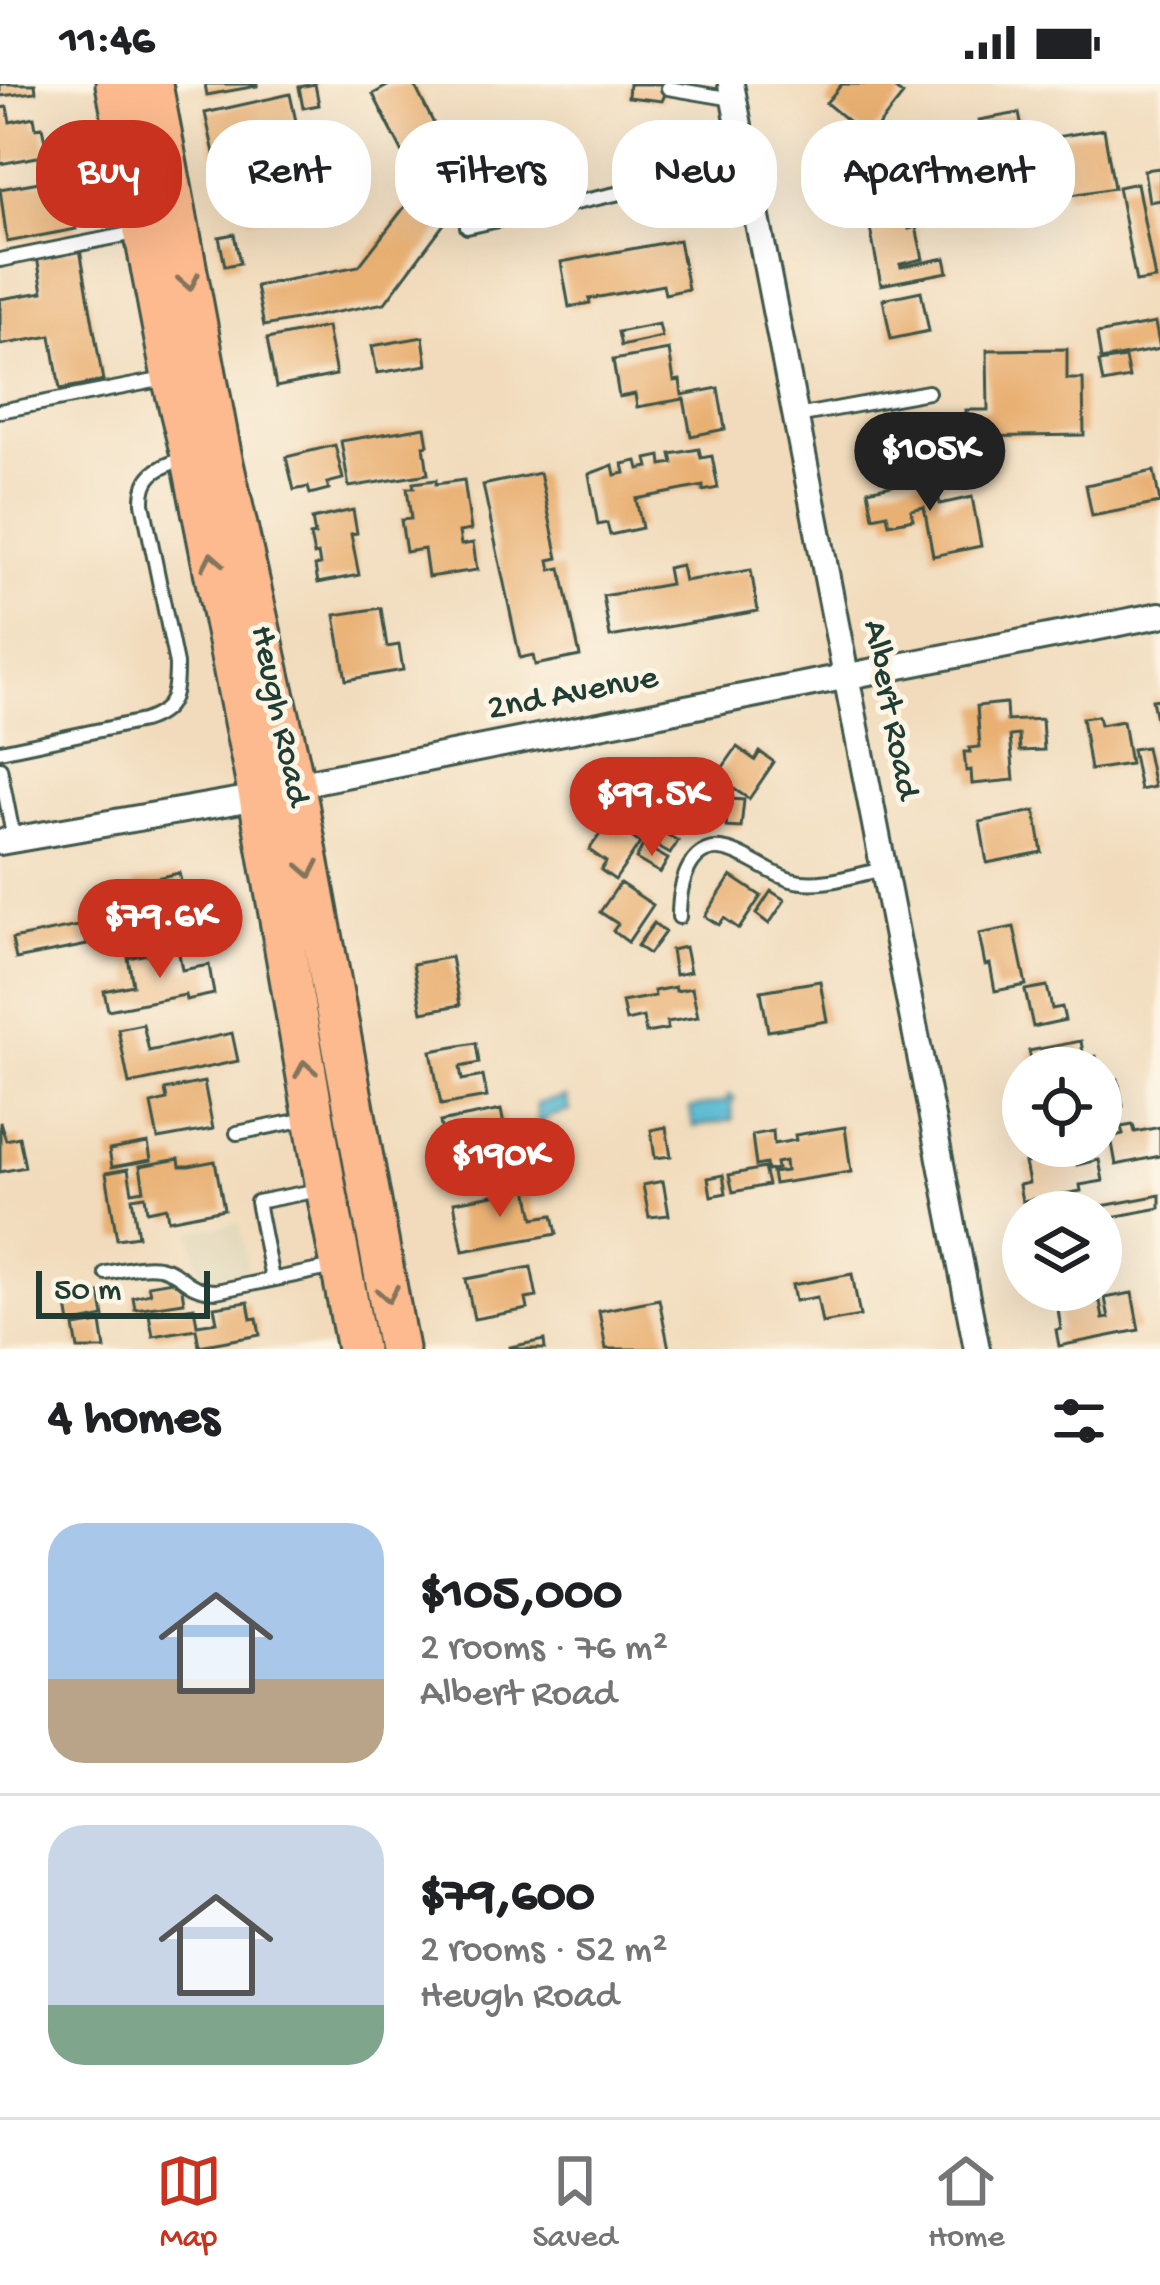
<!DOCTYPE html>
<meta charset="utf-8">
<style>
:root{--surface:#fff;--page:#f6f6f6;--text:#202124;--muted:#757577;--line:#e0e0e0;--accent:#c8321e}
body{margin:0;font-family:"Gochi Hand",sans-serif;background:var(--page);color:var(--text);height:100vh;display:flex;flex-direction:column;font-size:45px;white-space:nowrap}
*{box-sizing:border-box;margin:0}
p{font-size:39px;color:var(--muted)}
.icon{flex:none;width:66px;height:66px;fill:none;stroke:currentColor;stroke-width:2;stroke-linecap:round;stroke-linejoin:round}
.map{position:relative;height:1265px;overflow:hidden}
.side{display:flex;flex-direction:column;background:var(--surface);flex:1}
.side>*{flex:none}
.hud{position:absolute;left:36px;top:36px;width:1089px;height:108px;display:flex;gap:24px}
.fabs{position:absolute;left:1002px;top:963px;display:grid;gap:24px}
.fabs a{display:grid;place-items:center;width:120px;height:120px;border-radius:50%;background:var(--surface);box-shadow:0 12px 48px #0002;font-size:60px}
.scale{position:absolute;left:36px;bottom:30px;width:174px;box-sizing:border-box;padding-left:12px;border:6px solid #1f3d34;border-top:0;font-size:33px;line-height:42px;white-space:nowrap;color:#1f3d34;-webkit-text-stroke:9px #fcf5e5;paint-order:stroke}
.price{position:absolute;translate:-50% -102px;padding:0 27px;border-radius:42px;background:var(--accent);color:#fff;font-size:39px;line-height:78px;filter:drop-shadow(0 3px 6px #0008)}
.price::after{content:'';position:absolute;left:50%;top:72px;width:36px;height:27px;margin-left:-18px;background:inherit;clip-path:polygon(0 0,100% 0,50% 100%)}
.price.selected{background:#222;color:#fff}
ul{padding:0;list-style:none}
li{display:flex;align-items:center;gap:36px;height:300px;padding:0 48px}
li+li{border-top:3px solid var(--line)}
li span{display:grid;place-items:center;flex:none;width:336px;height:240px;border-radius:36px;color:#555}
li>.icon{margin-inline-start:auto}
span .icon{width:144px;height:144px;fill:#fffc;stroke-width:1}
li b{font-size:51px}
h2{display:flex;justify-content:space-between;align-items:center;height:144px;padding:0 48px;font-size:51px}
.tag{padding:0 42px;border-radius:48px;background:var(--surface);box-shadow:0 12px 48px #0002;font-size:42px;line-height:108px}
.tag.selected{background:var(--accent);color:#fff}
.status{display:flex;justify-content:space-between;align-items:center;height:84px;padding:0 60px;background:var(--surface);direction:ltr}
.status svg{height:33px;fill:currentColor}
.menu{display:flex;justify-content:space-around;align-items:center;height:168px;border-top:3px solid var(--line);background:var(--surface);font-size:33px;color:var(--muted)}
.menu a{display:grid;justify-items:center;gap:6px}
.menu .selected{color:var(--accent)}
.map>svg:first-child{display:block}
.built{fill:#ded4b5}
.water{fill:#53b7d2;stroke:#397a83;stroke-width:3}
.building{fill:#e9b073}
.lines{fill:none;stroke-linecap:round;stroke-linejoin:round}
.lane-casing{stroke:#3e5548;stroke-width:18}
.street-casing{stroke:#3e5548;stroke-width:30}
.primary-casing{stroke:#3e5548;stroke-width:45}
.lane{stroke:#fff;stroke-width:12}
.street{stroke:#fff;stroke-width:24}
.primary{stroke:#fcba8e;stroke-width:39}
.oneway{stroke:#82755c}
.labels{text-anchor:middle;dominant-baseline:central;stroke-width:10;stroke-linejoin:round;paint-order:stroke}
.street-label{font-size:36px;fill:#1f3d34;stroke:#fcf5e5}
</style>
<div class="status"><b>11:46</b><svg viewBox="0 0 49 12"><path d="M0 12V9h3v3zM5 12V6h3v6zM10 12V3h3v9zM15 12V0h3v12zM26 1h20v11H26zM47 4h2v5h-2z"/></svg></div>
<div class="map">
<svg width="1160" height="1265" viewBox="0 0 1160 1265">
<rect width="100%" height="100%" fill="#fcf5e5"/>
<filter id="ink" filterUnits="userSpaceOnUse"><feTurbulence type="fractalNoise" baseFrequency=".00833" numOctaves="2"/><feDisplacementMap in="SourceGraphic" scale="24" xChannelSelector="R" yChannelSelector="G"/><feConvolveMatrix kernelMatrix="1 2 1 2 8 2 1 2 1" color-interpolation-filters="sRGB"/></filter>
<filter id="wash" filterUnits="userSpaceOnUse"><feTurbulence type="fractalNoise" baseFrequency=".004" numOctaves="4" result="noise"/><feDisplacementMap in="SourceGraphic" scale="48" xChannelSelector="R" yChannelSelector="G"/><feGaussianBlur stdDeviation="2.7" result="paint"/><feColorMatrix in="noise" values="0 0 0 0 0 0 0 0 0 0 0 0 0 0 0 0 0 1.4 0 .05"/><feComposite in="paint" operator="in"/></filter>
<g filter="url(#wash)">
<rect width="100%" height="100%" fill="#f1dbbc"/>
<!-- built -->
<path class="built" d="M 239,1139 L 249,1189 L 202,1198 L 191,1147 Z"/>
<!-- water -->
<path class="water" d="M 729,1011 L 735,1015 L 731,1020 L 733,1036 L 693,1043 L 690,1024 L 726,1017 Z
M 566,1013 L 570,1027 L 548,1033 L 542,1040 L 538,1039 L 536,1020 Z"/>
<g id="blocks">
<!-- building -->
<path class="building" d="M 0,0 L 35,0 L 36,8 L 0,12 Z
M 205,0 L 257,0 L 257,2 L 207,11 Z
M 315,0 L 319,21 L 303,24 L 299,3 Z
M 391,0 L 414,0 L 457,86 L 556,65 L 565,106 L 452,129 L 385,219 L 264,242 L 256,202 L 359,182 L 420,103 L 373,10 Z
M 629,0 L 670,0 L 662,17 L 628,13 Z
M 842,0 L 889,0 L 903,11 L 869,54 L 826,19 Z
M 290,10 L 301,60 L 216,78 L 205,29 Z
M 7,23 L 10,38 L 34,33 L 36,44 L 42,43 L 48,71 L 0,80 L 0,24 Z
M 1019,29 L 1031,91 L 991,99 L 979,36 Z
M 1104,45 L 1114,104 L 1065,112 L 1056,53 Z
M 333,49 L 336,63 L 318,66 L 316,51 Z
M 260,77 L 262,87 L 288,82 L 293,106 L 279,108 L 281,115 L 290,113 L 293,125 L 249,135 L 239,94 L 235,96 L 232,83 Z
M 1160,84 L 1160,116 L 1149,118 L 1144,86 Z
M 317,87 L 321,109 L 307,111 L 304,89 Z
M 67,93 L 76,145 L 7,158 L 0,105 Z
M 1137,99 L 1155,195 L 1136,198 L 1118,103 Z
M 907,136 L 909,145 L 916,143 L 923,175 L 900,180 L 901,183 L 945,174 L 948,188 L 881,201 L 870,144 Z
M 234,150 L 240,179 L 225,182 L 219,153 Z
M 679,156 L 688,205 L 665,210 L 663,201 L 589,215 L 590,219 L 569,223 L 561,178 Z
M 80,165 L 103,297 L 60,305 L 51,252 L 0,261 L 0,215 L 43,208 L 37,173 Z
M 921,207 L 929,247 L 891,255 L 883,215 Z
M 1155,239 L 1160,265 L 1101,276 L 1097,250 Z
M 659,240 L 662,253 L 621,262 L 618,248 Z
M 327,243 L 336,291 L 276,303 L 267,255 Z
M 423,253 L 427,281 L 377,289 L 372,262 Z
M 1067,265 L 1067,295 L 1083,295 L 1084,351 L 966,353 L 966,326 L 988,326 L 987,266 Z
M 669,266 L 674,297 L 680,296 L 682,311 L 718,304 L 725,345 L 691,352 L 684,315 L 637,323 L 635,310 L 619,313 L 613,276 Z
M 1125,274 L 1129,294 L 1103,299 L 1099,278 Z
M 425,343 L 428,361 L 424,362 L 428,390 L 349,403 L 341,357 Z
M 335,361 L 343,395 L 327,399 L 329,405 L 310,410 L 308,403 L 294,406 L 286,373 Z
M 699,365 L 701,374 L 712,372 L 718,404 L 703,407 L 703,402 L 636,415 L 642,444 L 610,451 L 607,439 L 598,441 L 589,390 L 613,381 L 615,391 L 625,389 L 623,380 L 637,377 L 639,385 L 649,383 L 647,375 L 661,372 L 662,381 L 673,379 L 671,370 Z
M 1154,387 L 1160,419 L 1092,432 L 1086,401 Z
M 540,389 L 558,474 L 549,476 L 551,486 L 561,484 L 580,572 L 535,581 L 533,571 L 520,574 L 483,401 Z
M 934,392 L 940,420 L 972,413 L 981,462 L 933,472 L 924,423 L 911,426 L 913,435 L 889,440 L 887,430 L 873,433 L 868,406 Z
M 436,396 L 436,400 L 464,396 L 471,446 L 459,448 L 461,461 L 473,459 L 477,486 L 428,493 L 424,465 L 406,468 L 401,436 L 411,435 L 407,404 L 414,404 L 413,399 Z
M 353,426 L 357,449 L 351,450 L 359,491 L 318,499 L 315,482 L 320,481 L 318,470 L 314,471 L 310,452 L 315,451 L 312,435 Z
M 681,481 L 684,497 L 751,486 L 758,527 L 610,553 L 603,512 L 670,500 L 667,484 Z
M 381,524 L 387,563 L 399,561 L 403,586 L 346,596 L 335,531 Z
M 1160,615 L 1160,644 L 1158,644 L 1152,616 Z
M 1006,619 L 1007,637 L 1042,635 L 1044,666 L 1020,667 L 1019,651 L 1010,652 L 1014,696 L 972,700 L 971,686 L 966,687 L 964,668 L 970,668 L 969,664 L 980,663 L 977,622 Z
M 1098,632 L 1100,641 L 1123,637 L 1130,680 L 1090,686 L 1082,634 Z
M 737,663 L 755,676 L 760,668 L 774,678 L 749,715 L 716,693 Z
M 1146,663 L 1154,703 L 1140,706 L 1132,665 Z
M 682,674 L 711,693 L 689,726 L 652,701 L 663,686 L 670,692 Z
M 628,695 L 657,715 L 634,748 L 598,724 L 608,709 L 616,714 Z
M 729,715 L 744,716 L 741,744 L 726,743 Z
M 666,722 L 690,735 L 682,750 L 658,737 Z
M 1035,727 L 1042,768 L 987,779 L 980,738 Z
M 609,737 L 640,759 L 615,796 L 601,786 L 606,778 L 589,766 Z
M 654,743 L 678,757 L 670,770 L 647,756 Z
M 643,761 L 668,775 L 660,789 L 636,775 Z
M 179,789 L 187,821 L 140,832 L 133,799 Z
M 731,792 L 761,812 L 739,845 L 724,834 L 719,841 L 705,832 Z
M 620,799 L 653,821 L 628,858 L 613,847 L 618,840 L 600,828 Z
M 771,807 L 785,816 L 769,840 L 756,830 Z
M 134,830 L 138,849 L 115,852 L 112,834 Z
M 654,839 L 665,848 L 649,870 L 637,862 Z
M 83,841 L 87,861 L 16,875 L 12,855 Z
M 1014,843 L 1026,901 L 995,907 L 990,880 L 985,881 L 979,850 Z
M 685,863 L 690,888 L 675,891 L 671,866 Z
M 178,864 L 182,886 L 209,881 L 214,910 L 186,916 L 185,911 L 108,926 L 104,907 L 133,901 L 128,874 Z
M 451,873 L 460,921 L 422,928 L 413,880 Z
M 820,897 L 827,937 L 768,947 L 761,907 Z
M 1047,902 L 1052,925 L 1062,923 L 1065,936 L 1033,943 L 1025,906 Z
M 675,903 L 676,907 L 692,904 L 698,933 L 667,938 L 668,945 L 646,949 L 643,933 L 626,937 L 622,918 L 655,912 L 654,907 Z
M 143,940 L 149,967 L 232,949 L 238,977 L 129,1000 L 118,945 Z
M 1081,957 L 1084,975 L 1096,972 L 1098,984 L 1033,984 L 1029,967 Z
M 476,959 L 479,979 L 460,983 L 462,996 L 483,992 L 487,1013 L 441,1021 L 431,967 Z
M 1118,995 L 1123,1022 L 1101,1027 L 1101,998 Z
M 204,998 L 213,1045 L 158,1055 L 151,1020 L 167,1016 L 165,1006 Z
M 501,1026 L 509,1066 L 492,1070 L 495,1080 L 450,1089 L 440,1038 Z
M 0,1038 L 6,1056 L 19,1053 L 25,1083 L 0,1088 Z
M 1133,1041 L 1135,1048 L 1160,1043 L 1160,1072 L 1116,1081 L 1111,1053 L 1123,1050 L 1121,1043 Z
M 666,1043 L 671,1072 L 655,1074 L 651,1046 Z
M 845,1043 L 851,1088 L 774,1100 L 772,1089 L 786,1087 L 785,1077 L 776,1079 L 777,1085 L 767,1087 L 766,1080 L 756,1082 L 752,1051 L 773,1047 L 774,1060 L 796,1056 L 795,1051 Z
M 148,1059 L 151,1076 L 112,1083 L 109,1066 Z
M 1075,1070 L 1077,1081 L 1099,1076 L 1103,1097 L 1080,1101 L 1081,1107 L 1022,1117 L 1019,1101 L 1029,1099 L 1025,1079 Z
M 179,1075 L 180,1082 L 189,1082 L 215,1077 L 224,1125 L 168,1136 L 166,1123 L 147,1127 L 145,1112 L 132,1114 L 138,1152 L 117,1155 L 106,1089 L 128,1085 L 132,1108 L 144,1106 L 140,1082 Z
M 764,1084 L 768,1101 L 733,1108 L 729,1091 Z
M 723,1091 L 726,1109 L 711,1112 L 708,1094 Z
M 663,1097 L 669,1131 L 649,1133 L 643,1101 Z
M 528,1105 L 534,1134 L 553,1131 L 557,1150 L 463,1167 L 454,1118 Z
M 1160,1111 L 1160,1124 L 1101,1135 L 1097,1123 Z
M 531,1183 L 537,1213 L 526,1215 L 528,1225 L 474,1235 L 466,1195 Z
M 852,1190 L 860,1232 L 822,1239 L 817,1213 L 795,1217 L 792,1201 Z
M 172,1197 L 182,1205 L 184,1218 L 135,1225 L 133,1213 L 150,1209 L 148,1201 Z
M 100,1209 L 104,1233 L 70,1240 L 66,1215 Z
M 1132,1209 L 1139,1246 L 1059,1262 L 1056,1246 L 1061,1245 L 1058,1225 L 1100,1217 L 1103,1235 L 1109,1234 L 1105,1214 Z
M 659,1215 L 669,1265 L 606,1265 L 599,1227 Z
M 248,1218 L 251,1235 L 257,1234 L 260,1251 L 199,1262 L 196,1245 L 153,1252 L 149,1230 L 194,1223 L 197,1241 L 217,1238 L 214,1223 Z
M 101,1239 L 105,1265 L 78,1265 L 74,1243 Z
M 544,1256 L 545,1265 L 510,1265 L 510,1263 Z"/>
</g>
</g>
<g filter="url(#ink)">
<use href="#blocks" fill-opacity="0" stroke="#3e5548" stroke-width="3"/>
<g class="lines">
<!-- lane casing -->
<g class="lane-casing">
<path id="lane" d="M 668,4 L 733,15
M 467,143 L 746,81
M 0,176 L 140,148
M 0,327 L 165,295
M 797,332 L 928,308
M 0,667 L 143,637 C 175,627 176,610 176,580 L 143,419 C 142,388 160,384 186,373
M 0,684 L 14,756
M 679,833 C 679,801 689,752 733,768 C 753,775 771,790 791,796 C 819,804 856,791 883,785
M 237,1049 L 307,1035
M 106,1189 C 123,1186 142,1180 159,1183 C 183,1188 185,1207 216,1207 L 335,1183
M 272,1195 L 257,1118 L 319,1106"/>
</g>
<!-- street casing -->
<g class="street-casing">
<path id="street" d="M 731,0 L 977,1265
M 0,758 L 259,713 L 319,696 L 1160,531"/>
</g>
<!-- primary casing -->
<g class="primary-casing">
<path id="primary" d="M 116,0 L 172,293 L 191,371 L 259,713 L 326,1104 L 357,1265
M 152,0 L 221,370 L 295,703 L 398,1265"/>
</g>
<!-- lane -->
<use href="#lane" class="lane"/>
<!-- street -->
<use href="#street" class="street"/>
<!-- primary -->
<use href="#primary" class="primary"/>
</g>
<!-- one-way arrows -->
<defs><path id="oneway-chevron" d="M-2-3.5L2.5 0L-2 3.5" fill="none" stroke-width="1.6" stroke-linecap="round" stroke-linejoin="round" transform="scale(3)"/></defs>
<g class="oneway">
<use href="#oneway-chevron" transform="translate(189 198) rotate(79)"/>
<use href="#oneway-chevron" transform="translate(212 477) rotate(-101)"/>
<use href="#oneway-chevron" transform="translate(309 785) rotate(79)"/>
<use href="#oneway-chevron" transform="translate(305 985) rotate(-100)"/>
<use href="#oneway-chevron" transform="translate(388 1210) rotate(80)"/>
</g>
</g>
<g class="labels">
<!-- street labels -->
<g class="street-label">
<text transform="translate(573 611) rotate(-11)">2nd Avenue</text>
<text transform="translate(889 626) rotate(79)">Albert Road</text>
<text transform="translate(278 632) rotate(78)">Heugh Road</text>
</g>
</g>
</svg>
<div class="fabs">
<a><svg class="icon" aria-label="locate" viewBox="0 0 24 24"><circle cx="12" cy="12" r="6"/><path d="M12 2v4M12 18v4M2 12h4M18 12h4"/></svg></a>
<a><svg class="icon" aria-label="layers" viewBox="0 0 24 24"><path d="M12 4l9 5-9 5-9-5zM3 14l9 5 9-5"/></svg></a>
</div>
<div class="scale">50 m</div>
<b class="price selected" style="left:930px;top:430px">$105K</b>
<b class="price" style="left:652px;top:775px">$99.5K</b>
<b class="price" style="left:160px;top:897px">$79.6K</b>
<b class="price" style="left:500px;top:1136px">$190K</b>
<div class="hud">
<a class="tag selected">Buy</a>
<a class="tag">Rent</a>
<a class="tag">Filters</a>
<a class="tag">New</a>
<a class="tag">Apartment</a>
</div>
</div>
<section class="side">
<h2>4 homes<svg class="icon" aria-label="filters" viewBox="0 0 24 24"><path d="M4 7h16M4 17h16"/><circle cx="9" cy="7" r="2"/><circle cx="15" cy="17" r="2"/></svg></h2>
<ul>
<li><span style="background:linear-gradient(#a9c7e8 65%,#b9a48a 0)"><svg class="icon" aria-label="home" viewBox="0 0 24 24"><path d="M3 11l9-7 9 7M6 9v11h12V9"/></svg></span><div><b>$105,000</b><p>2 rooms · 76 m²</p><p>Albert Road</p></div></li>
<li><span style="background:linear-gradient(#c9d6e8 75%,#7fa58c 0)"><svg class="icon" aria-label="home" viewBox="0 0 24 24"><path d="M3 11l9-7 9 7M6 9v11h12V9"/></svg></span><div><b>$79,600</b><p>2 rooms · 52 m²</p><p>Heugh Road</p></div></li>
</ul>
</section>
<nav class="menu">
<a class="selected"><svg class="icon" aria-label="map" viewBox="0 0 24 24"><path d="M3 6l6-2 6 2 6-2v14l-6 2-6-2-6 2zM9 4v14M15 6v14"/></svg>Map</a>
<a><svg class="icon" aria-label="saved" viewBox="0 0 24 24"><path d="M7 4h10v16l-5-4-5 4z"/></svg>Saved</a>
<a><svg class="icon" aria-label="home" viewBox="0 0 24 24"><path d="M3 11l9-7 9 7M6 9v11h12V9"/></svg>Home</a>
</nav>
